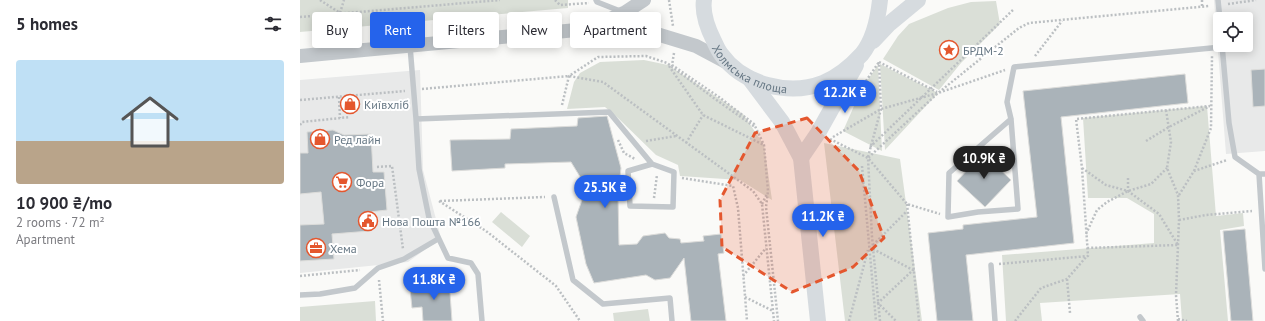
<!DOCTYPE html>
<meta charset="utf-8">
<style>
:root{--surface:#fff;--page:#f7f7f7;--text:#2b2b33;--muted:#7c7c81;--accent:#2563eb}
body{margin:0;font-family:"PT Sans",sans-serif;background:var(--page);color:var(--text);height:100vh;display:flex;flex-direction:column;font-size:15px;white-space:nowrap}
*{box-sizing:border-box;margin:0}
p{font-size:13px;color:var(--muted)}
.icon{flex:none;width:22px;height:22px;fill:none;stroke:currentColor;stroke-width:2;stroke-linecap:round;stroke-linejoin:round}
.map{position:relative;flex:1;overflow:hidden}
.side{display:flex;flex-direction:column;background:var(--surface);width:300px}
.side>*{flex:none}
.hud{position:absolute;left:12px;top:12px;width:380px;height:36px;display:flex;gap:8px}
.buttons{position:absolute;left:913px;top:12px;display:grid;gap:8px}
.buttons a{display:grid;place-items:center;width:40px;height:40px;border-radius:4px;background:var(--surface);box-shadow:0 2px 10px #0003;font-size:20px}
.price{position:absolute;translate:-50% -34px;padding:0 9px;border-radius:14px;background:var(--accent);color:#fff;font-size:13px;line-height:26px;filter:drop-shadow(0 1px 2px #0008)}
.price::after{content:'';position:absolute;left:50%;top:24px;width:12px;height:9px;margin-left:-6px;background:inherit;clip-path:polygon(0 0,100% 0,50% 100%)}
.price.current{background:#222;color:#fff}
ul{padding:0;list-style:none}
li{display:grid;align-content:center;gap:8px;height:212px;padding:0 16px}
li span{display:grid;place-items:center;height:124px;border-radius:4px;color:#555}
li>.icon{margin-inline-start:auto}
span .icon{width:72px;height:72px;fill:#fffc;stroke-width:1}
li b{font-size:17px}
h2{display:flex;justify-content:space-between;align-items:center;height:48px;padding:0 16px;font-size:17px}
.pill{padding:0 14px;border-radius:4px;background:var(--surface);box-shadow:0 2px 10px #0003;font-size:14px;line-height:36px}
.pill.current{background:var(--accent);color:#fff}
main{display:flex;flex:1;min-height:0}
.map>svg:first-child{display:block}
.built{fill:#e8e9e9;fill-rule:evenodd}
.green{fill:#dadfd7}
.building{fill:#aab3b9;stroke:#dcdcda}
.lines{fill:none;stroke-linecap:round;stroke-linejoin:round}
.path{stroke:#bbbfc2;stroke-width:2.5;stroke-dasharray:2 2;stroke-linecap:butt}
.service{stroke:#c3c8cc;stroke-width:5.5}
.tertiary{stroke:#c3c8cc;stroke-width:14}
.secondary{stroke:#d6dbdf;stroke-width:16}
.marked{fill:#e4572e;fill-opacity:0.2;stroke:#e4572e;stroke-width:3;stroke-dasharray:8 5;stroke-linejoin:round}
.labels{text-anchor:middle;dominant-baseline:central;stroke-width:4;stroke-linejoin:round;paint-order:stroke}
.poi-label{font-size:12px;fill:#657683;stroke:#fff;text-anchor:start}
.street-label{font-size:12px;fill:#657683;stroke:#fff}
</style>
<main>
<section class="side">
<h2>5 homes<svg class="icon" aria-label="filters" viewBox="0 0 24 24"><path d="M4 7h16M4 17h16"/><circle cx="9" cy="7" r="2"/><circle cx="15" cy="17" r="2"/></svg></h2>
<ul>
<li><span style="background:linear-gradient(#bfe0f5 65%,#b9a48a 0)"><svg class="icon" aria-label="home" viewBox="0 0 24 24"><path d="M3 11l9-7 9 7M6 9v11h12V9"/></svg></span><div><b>10 900 ₴/mo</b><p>2 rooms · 72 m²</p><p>Apartment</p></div></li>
</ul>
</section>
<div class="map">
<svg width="965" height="321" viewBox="0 0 965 321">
<rect width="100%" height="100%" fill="#fafaf8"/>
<!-- built -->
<path class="built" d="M 914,0 L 965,0 L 965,151 L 926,154 ZM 920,19 L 946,19 L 946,45 L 920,45 Z
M 120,70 L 123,170 L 141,238 L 108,262 L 0,273 L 0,80 Z"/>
<!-- green -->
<path class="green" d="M 0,0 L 268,0 L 268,8 L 0,32 Z
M 696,1 L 700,24 L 661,63 L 639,90 L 583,59 L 598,36 L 609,24 L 648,8 L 671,2 Z
M 344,60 L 368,65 L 443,114 L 464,145 L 472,200 L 440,180 L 380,176 L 378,165 L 356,155 L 318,118 L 305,107 L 267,109 L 274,82 L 280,73 L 300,62 Z
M 580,64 L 638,93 L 585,150 Z
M 578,65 L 582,151 L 543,131 L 562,88 Z
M 907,106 L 916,216 L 943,213 L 944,226 L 920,230 L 928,321 L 882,321 L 880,294 L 740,303 L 742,321 L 706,321 L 702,255 L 854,243 L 854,214 L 827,198 L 788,198 L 783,118 Z
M 524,143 L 600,159 L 622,321 L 545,321 Z
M 201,212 L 230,236 L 222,247 L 192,222 Z
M 75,301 L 76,321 L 0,321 L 0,307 Z
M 348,309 L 350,321 L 314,321 L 313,313 Z"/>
<!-- building -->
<path class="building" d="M 965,69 L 965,106 L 953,107 L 951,70 Z
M 885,74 L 888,103 L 761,117 L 774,243 L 666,255 L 673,321 L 637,321 L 628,233 L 663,229 L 663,225 L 737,217 L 723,91 Z
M 307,116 L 321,168 L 318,196 L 319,245 L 337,244 L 343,236 L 365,233 L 369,238 L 380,239 L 381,243 L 404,241 L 403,236 L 421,234 L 424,253 L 418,254 L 426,321 L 391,321 L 384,258 L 370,278 L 355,280 L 346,275 L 294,283 L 286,264 L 276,217 L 283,197 L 282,180 L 271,162 L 205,164 L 205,168 L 152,171 L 150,140 L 210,139 L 211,129 L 277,126 L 278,118 Z
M 33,130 L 44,135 L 71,134 L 73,172 L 84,172 L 87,210 L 69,212 L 70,231 L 32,234 L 34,259 L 0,261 L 0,225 L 24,224 L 21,192 L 0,194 L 0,153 L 8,153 L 7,132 Z
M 683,153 L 711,180 L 685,207 L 657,181 Z
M 945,229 L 953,321 L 931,321 L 923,231 Z
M 149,279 L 152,321 L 123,321 L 122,307 L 112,308 L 110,289 L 134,288 L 133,280 Z"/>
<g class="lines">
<!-- path -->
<path class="path" d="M 20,0 L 40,13 L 44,0
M 255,0 L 260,5 L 289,3
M 369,0 L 373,26
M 902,0 L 902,7
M 928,4 L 956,0
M 0,17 L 200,0
M 374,53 L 372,65 L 419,97 L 454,124 L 464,145 L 468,191 L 466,207 L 478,321
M 735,56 L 762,21
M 579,62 L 637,92
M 369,66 L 403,115 L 464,145
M 566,81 L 579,62
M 122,89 L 269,76 L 303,82 L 453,191 L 462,204 L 474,321
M 39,97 L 40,118
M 0,100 L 105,91
M 262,105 L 269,76 L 298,57 L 346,56 L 367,63 L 415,99 L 455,127
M 866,110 L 871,142 L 867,168 L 878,195 L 879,220 L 876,295 L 878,321
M 0,125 L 2,122 L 50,117
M 533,137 L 581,109 L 638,93 L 705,70
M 530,139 L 568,158 L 607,204 L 640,214
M 318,140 L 324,153 L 335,159
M 346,141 L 376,136
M 846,141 L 869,127 L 908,107
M 386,143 L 403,115
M 570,147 L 714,9
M 568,157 L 581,109 L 579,62
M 562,166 L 576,321
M 77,167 L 92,166 L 103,249
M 782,168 L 806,185 L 828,191 L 859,214 L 878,245 L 787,248
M 894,171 L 911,128 L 912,56
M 382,178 L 433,186 L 438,208 L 447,321
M 828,178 L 828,191
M 879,195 L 894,171 L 927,160
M 354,198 L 357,175
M 139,201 L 186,231 L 256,286 L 280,321
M 140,201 L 245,197
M 462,204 L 467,194
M 607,204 L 619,321
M 879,220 L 906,215 L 952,211
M 786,234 L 797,210 L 807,202 L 828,191 L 851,184 L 867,168
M 573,245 L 607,211
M 573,249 L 613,270 L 578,303 L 596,321
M 699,264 L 788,256 L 782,168 L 776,119 L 910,106
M 0,276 L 60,270
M 443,276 L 466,248
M 767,279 L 770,313
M 79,280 L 83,321
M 445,297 L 473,311
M 878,319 L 887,321
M 549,321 L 568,250
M 580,321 L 572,237 L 568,158 L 638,93 L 719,28 L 729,23 L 909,6
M 715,321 L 741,288 L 767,279 L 787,256"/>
<!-- service -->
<path class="service" d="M 296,0 L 297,2 L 320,11
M 918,0 L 920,20
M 922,45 L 929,123 L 935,157 L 959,174 L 965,174
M 110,46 L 116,119 L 119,169 L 129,218 L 148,258 L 171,263 L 178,274 L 182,321
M 116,119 L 309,112 L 352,164 L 374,172 L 373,207 L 330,206 L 328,171 L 352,164
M 711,119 L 649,173 L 648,217 L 678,212 L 718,209 L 711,119 L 707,102 L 714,67 L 922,47
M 959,174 L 965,269
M 254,197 L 273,280 L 303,304 L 370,298 L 372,321
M 691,265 L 695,321
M 0,295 L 20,294 L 55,288 L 78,268 L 104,259 L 138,239
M 840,317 L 843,321"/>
<!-- tertiary -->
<path class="tertiary" d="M 295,26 L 324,13 L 344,0
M 0,56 L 287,29 L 337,28 L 396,46 L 428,63"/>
<!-- secondary -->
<g class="secondary">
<path id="s1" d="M 404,0 C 402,13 408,29 414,41 C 416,45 418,50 421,54 C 443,85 489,96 523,83 C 538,77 551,66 562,54 C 574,39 578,19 580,0"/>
<path d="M 573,41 L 589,24 L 618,0"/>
<path d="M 449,78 L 482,122 L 501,158 L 518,321"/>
<path d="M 501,158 L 518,133 L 556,65"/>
</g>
</g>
<!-- marked area -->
<path class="marked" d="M 507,118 L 559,171 L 584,238 L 553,267 L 492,292 L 422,247 L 420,200 L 455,133 Z"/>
<!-- icons -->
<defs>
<g id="sight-ring" transform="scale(1)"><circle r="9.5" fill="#fff" stroke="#e4572e" stroke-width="1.5"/><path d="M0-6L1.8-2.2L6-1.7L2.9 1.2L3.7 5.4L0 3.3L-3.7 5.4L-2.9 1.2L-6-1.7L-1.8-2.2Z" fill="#e4572e"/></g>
<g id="shop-ring" transform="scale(1)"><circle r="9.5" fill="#fff" stroke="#e4572e" stroke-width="1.5"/><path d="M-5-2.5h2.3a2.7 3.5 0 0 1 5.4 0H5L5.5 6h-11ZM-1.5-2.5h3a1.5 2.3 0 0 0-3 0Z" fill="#e4572e"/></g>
<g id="supermarket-ring" transform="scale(1)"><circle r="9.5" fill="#fff" stroke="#e4572e" stroke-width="1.5"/><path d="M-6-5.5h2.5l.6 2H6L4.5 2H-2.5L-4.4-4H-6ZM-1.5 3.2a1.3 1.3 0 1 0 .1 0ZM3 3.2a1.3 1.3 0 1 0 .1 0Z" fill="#e4572e"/></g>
<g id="civic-ring" transform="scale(1)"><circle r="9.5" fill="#fff" stroke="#e4572e" stroke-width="1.5"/><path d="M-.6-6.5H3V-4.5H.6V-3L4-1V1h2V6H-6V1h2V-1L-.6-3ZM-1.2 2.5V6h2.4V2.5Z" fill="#e4572e"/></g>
<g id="office-ring" transform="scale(1)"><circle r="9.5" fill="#fff" stroke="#e4572e" stroke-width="1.5"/><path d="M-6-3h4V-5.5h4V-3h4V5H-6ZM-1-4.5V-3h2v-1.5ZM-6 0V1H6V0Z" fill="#e4572e"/></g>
</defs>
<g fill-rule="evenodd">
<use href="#sight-ring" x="649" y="50"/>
<use href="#shop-ring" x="50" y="104"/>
<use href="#shop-ring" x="20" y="139"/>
<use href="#supermarket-ring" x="42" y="182"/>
<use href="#civic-ring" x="68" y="221"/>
<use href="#office-ring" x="16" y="248"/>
</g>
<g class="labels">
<!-- poi labels -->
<g class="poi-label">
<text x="663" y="50">БРДМ-2</text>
<text x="64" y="104">Київхліб</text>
<text x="34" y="139">Ред лайн</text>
<text x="56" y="182">Фора</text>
<text x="82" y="221">Нова Пошта №166</text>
<text x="30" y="248">Хема</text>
</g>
<!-- street labels -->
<g class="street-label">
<text stroke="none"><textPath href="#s1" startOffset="91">Холмська площа</textPath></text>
</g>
</g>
</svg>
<div class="buttons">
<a><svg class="icon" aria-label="locate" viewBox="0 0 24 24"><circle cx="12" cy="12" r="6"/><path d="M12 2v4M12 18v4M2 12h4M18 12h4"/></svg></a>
</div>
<b class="price" style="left:545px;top:114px">12.2K ₴</b>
<b class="price current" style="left:684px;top:180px">10.9K ₴</b>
<b class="price" style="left:305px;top:209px">25.5K ₴</b>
<b class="price" style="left:523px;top:238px">11.2K ₴</b>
<b class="price" style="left:134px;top:301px">11.8K ₴</b>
<div class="hud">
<a class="pill">Buy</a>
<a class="pill current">Rent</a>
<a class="pill">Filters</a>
<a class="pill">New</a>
<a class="pill">Apartment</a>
</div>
</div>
</main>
